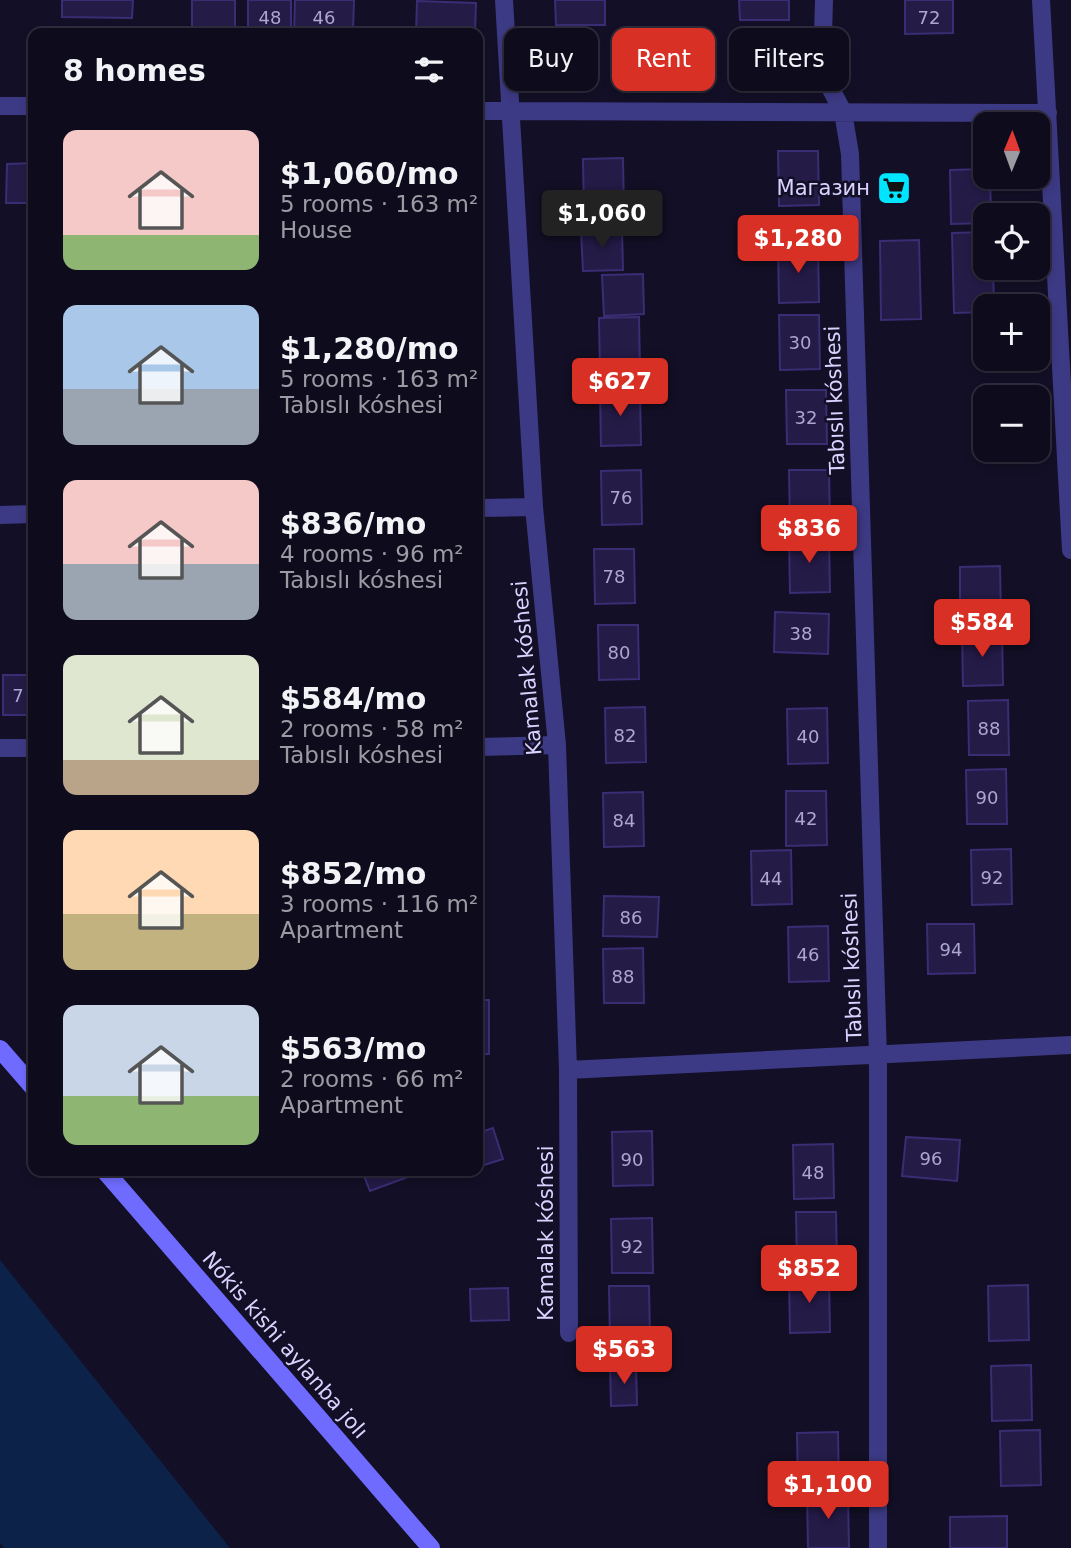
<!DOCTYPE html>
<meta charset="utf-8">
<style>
:root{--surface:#0e0b1c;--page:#171425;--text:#f1f3f6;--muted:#9b9ba3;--line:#2e2b3b;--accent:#d93025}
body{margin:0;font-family:"DejaVu Sans",sans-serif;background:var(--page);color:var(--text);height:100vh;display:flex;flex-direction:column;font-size:26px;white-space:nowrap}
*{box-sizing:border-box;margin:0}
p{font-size:23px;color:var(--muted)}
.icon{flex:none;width:38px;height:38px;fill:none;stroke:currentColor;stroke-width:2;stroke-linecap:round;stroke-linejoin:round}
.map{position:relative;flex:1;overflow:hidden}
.details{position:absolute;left:28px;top:28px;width:455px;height:1148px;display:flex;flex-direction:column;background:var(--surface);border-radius:14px;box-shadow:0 4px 10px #0003,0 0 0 2px var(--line)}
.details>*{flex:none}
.guide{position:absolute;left:504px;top:28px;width:462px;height:63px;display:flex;gap:14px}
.needle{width:46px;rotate:1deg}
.controls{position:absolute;left:973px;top:112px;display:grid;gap:14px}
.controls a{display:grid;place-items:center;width:77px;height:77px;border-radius:14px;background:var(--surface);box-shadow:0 4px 10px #0003,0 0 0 2px var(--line);font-size:35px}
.price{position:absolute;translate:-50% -60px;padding:0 16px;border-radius:7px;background:var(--accent);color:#fff;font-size:23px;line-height:46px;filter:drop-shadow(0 2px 4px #0008)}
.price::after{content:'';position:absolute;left:50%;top:42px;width:21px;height:16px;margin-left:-10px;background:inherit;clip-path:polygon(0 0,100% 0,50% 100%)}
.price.on{background:#222;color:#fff}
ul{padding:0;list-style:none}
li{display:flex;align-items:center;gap:21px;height:175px;padding:0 35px}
li span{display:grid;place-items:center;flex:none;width:196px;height:140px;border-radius:14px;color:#555}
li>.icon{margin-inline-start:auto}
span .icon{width:84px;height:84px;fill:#fffc;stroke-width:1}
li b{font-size:30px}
h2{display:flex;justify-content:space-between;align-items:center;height:84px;padding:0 35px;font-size:30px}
.pill{padding:0 24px;border-radius:14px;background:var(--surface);box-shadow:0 4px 10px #0003,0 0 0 2px var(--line);font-size:24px;line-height:63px}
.pill.on{background:var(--accent);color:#fff}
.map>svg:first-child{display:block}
.water{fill:#0c2248}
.building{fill:#241b47;stroke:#3b2d73;stroke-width:2}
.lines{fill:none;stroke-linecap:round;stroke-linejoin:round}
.street{stroke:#3d3a85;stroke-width:18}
.secondary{stroke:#6f6bff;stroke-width:18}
.labels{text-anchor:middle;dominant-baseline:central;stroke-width:5;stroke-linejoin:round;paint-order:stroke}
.number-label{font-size:18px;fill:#aca6d1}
.poi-label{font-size:21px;fill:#d9d4ff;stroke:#130f26;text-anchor:end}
.street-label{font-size:21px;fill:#d9d4ff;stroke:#130f26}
</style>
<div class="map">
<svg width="1071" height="1548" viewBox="0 0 1071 1548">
<rect width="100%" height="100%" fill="#130f26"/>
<!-- water -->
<path class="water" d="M 0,1260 L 230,1548 L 4,1548 L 0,1543 Z"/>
<!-- building -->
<path class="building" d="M 62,0 L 133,0 L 132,18 L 62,17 Z
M 192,0 L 235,0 L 235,28 L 192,28 Z
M 248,0 L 291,0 L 291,33 L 248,33 Z
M 295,0 L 354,0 L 353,33 L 294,33 Z
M 555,0 L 605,0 L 605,25 L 556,25 Z
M 739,0 L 789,0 L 789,20 L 740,20 Z
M 905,0 L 953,0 L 953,33 L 905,34 Z
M 417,1 L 476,3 L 475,33 L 416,33 Z
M 778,151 L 818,151 L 819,205 L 779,206 Z
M 623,158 L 624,213 L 584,214 L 583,159 Z
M 33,163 L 33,203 L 6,203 L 7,164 Z
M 985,169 L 985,177 L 990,177 L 991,215 L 985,215 L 985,223 L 951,224 L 950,170 Z
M 622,230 L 623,270 L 583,271 L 581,231 Z
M 985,232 L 985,268 L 993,268 L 994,306 L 985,306 L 985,312 L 954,313 L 952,233 Z
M 919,240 L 921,319 L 881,320 L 880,241 Z
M 778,248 L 818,248 L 819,302 L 779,303 Z
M 643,274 L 644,314 L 604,316 L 602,275 Z
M 779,315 L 819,315 L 820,369 L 780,370 Z
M 639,317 L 640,371 L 600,372 L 599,318 Z
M 786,390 L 826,390 L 827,444 L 787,444 Z
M 640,391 L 641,445 L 601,446 L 600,392 Z
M 28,427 L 33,427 L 33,466 L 28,466 Z
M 641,470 L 642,524 L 602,525 L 601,471 Z
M 789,470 L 829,470 L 830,524 L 790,525 Z
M 789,538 L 829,538 L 830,592 L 790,593 Z
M 594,549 L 634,549 L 635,603 L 595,604 Z
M 1000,566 L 1001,621 L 960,621 L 960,567 Z
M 775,612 L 829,614 L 828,654 L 774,652 Z
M 598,625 L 638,625 L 639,679 L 599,680 Z
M 1002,631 L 1003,685 L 963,686 L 962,632 Z
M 3,675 L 33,675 L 33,715 L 3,715 Z
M 1008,700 L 1009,755 L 969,755 L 968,701 Z
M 645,707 L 646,762 L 606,763 L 605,708 Z
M 827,708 L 828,763 L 788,764 L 787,709 Z
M 1006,769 L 1007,824 L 967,824 L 966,770 Z
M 786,791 L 826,791 L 827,845 L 786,846 Z
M 643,792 L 644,846 L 604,847 L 603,793 Z
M 1011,849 L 1012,904 L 972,905 L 971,850 Z
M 791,850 L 792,904 L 752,905 L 751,851 Z
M 604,896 L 659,897 L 657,937 L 603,936 Z
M 927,924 L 974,924 L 975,973 L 928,974 Z
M 828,926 L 829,981 L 789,982 L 788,927 Z
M 643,948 L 644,1003 L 604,1003 L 603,949 Z
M 478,1000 L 489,1000 L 489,1054 L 478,1054 Z
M 493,1128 L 503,1159 L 478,1167 L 478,1133 Z
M 652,1131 L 653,1185 L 613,1186 L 612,1132 Z
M 906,1137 L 960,1140 L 957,1181 L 902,1176 Z
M 833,1144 L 834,1198 L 794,1199 L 793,1145 Z
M 362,1171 L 405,1171 L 408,1177 L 370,1191 Z
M 796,1212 L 836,1212 L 837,1266 L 797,1267 Z
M 652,1218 L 653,1273 L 612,1273 L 611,1219 Z
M 789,1278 L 829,1278 L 830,1332 L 790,1333 Z
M 1028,1285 L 1029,1340 L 989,1341 L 988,1286 Z
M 609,1286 L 649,1286 L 650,1340 L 610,1341 Z
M 508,1288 L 509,1320 L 471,1321 L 470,1289 Z
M 636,1365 L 637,1405 L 611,1406 L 610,1366 Z
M 1031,1365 L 1032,1420 L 992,1421 L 991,1366 Z
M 1040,1430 L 1041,1485 L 1001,1486 L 1000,1431 Z
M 838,1432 L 839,1487 L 798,1488 L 797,1433 Z
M 848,1493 L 849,1548 L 808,1548 L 807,1494 Z
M 1007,1516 L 1007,1548 L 950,1548 L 950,1517 Z"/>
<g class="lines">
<!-- street -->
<path class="street" d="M 504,0 L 534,507 L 557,745 L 568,1070 L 569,1333
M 824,0 L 822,72 L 843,112 L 850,154 L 878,1057 L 878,1548
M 1041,0 L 1071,550
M 0,106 L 33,106
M 478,111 L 1048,113
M 478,508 L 534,507
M 0,515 L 33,514
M 478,747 L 557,745
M 0,748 L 33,748
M 568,1070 L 1071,1045"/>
<!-- secondary -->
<path class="secondary" d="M 0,1049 L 33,1087
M 105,1171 L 431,1548"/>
</g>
<!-- icons -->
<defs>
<g id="supermarket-square" transform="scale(1.75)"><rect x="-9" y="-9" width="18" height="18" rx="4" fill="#00e5ff" stroke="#130f26"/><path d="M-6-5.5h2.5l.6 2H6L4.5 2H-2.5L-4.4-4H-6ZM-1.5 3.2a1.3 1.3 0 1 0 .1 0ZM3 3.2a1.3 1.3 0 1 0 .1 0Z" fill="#111"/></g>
</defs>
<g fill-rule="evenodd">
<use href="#supermarket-square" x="894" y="188"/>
</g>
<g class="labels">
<!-- number labels -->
<g class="number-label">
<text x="270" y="17">48</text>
<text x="324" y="17">46</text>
<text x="929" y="17">72</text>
<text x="800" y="342">30</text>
<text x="806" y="417">32</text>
<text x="621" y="497">76</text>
<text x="614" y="576">78</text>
<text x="801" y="633">38</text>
<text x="619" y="652">80</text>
<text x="18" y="695">7</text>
<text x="989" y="728">88</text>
<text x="625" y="735">82</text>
<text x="808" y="736">40</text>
<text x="987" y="797">90</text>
<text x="806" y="818">42</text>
<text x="624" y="820">84</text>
<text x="992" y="877">92</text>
<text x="771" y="878">44</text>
<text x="631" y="917">86</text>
<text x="951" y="949">94</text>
<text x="808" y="954">46</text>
<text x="623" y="976">88</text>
<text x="931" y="1158">96</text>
<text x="632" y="1159">90</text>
<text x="813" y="1172">48</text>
<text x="632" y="1246">92</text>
</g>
<!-- poi labels -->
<g class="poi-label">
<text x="870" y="188">Магазин</text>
</g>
<!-- street labels -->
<g class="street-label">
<text transform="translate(835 400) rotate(-92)">Tabıslı kóshesi</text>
<text transform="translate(527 668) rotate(-95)">Kamalak kóshesi</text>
<text transform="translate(852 967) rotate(-92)">Tabıslı kóshesi</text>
<text transform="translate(546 1233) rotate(-90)">Kamalak kóshesi</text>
<text transform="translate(285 1345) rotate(49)">Nókis kishi aylanba jolı</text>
</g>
</g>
</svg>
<div class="controls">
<a><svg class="needle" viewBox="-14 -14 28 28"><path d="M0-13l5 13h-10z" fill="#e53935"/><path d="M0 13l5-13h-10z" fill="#9b9ba3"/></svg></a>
<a><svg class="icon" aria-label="locate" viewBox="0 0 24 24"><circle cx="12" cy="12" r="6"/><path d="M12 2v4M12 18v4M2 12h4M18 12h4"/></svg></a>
<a>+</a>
<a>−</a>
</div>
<b class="price on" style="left:602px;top:250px">$1,060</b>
<b class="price" style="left:798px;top:275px">$1,280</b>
<b class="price" style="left:620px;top:418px">$627</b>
<b class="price" style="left:809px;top:565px">$836</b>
<b class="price" style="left:982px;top:659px">$584</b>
<b class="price" style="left:809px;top:1305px">$852</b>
<b class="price" style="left:624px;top:1386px">$563</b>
<b class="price" style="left:828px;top:1521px">$1,100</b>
<div class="guide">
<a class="pill">Buy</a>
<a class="pill on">Rent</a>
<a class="pill">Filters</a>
</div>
<section class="details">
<h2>8 homes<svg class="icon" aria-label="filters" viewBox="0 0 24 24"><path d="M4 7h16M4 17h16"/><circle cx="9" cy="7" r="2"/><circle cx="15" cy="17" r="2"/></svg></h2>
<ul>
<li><span style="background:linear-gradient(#f6c9c9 75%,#8fb573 0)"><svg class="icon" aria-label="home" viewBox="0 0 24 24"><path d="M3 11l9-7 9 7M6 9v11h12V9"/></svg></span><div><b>$1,060/mo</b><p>5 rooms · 163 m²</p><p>House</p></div></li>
<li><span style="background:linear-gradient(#a9c7e8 60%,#9aa5b1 0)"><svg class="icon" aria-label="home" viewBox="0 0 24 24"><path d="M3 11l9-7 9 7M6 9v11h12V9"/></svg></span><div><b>$1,280/mo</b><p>5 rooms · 163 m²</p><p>Tabıslı kóshesi</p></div></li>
<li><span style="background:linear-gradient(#f6c9c9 60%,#9aa5b1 0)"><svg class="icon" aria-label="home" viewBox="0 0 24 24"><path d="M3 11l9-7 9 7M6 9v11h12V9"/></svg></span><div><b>$836/mo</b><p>4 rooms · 96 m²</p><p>Tabıslı kóshesi</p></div></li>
<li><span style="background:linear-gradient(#dfe7d0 75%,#b9a48a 0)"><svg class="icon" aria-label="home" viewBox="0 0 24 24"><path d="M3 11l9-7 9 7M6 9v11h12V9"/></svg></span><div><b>$584/mo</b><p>2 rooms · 58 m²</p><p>Tabıslı kóshesi</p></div></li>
<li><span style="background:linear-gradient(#ffd9b3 60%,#c2b280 0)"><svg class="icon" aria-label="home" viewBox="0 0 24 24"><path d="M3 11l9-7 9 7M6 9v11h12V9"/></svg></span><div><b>$852/mo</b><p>3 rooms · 116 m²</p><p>Apartment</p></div></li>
<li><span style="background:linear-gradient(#c9d6e8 65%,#8fb573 0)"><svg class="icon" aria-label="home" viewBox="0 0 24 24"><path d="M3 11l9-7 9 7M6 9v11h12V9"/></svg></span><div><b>$563/mo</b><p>2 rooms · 66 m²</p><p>Apartment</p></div></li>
</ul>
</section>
</div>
